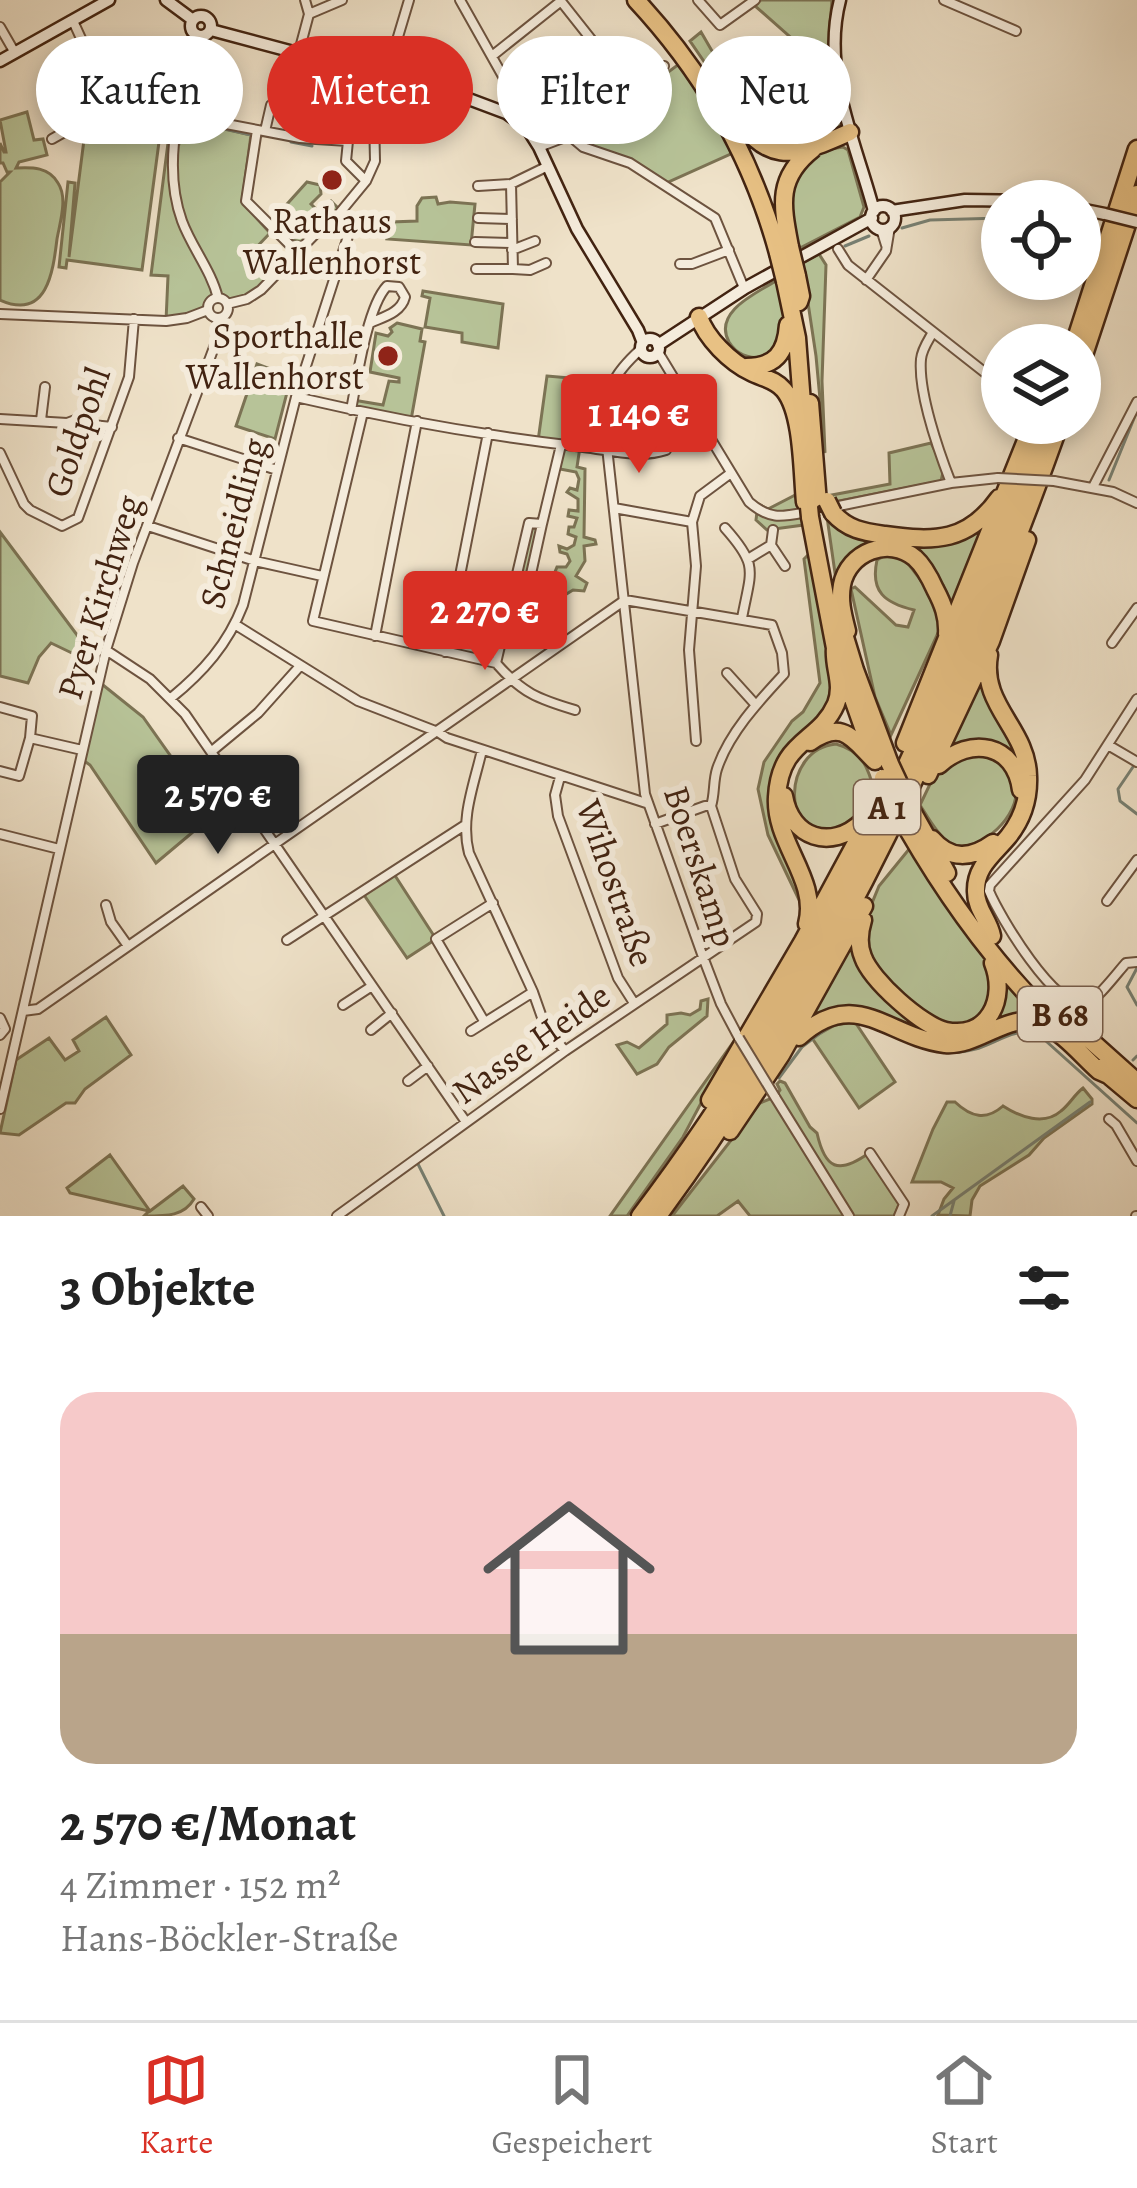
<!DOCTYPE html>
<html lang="de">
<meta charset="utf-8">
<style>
:root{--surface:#fff;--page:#f2f2f2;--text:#222;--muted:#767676;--line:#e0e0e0;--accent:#d93025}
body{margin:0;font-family:Alegreya,serif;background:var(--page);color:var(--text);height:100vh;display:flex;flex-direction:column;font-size:45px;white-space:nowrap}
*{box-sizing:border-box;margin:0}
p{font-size:39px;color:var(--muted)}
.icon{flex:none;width:66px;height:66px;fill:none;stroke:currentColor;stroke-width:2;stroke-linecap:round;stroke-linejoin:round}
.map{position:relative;height:1216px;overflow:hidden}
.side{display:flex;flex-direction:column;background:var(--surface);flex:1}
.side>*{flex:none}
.banner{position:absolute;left:36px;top:36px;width:1065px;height:108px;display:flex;gap:24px}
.buttons{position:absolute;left:981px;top:180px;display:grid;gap:24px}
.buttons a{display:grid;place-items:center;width:120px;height:120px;border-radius:50%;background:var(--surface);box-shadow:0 6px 18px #0003;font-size:60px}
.price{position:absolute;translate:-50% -102px;padding:0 27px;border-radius:12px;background:var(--accent);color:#fff;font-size:39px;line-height:78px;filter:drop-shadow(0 3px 6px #0008)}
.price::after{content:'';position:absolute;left:50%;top:72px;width:36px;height:27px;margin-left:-18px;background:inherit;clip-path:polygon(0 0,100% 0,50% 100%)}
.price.on{background:#222;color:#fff}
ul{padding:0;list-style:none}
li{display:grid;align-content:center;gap:24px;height:636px;padding:0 60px}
li span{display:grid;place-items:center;height:372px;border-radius:36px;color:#555}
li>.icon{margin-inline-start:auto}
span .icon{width:216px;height:216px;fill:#fffc;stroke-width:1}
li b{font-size:51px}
h2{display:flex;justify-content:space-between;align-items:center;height:144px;padding:0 60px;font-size:51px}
.tag{padding:0 42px;border-radius:54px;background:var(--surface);box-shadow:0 6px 18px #0003;font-size:42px;line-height:108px}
.tag.on{background:var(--accent);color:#fff}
.tabs{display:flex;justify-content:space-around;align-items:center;height:168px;border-top:3px solid var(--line);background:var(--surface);font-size:33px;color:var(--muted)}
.tabs a{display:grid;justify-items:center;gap:6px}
.tabs .on{color:var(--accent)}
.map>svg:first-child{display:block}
.green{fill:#b7c398;stroke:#7c7354;stroke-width:3}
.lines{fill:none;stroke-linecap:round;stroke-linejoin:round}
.stream{stroke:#778073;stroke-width:3}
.street-casing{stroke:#6d533f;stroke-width:12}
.secondary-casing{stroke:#422311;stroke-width:15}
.highway-casing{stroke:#422311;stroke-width:21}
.street{stroke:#f5ecdc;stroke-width:8}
.secondary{stroke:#f5ecdc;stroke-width:10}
.highway{stroke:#e8c184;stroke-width:16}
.street-bridge-casing{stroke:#6d533f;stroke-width:12;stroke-linecap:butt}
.secondary-bridge-casing{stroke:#422311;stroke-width:15;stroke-linecap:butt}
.highway-bridge-casing{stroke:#422311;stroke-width:21;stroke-linecap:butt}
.street-bridge{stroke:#f5ecdc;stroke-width:8}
.secondary-bridge{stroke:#f5ecdc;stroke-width:10}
.highway-bridge{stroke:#e8c184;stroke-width:16}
.poi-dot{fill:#8f2418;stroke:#f5ecdc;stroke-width:4.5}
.labels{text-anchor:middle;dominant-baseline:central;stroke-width:12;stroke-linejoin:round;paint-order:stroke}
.shield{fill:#f5ecdc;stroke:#785f4e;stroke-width:3}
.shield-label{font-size:33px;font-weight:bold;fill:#422311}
.poi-label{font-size:36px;fill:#422311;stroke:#f5ecdc}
.street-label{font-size:36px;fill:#422311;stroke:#f5ecdc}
</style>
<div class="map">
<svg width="1137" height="1216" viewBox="0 0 1137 1216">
<rect width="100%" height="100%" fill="#efe2c9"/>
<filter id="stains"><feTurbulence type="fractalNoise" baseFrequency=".00167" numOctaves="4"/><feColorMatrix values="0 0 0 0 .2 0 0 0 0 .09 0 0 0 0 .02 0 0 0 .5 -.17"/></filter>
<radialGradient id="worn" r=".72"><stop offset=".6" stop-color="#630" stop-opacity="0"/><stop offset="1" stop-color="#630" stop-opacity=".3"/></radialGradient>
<!-- green -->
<path class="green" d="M 761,0 L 832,0 L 827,65 L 822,65 L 754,5 Z
M 701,32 L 730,82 L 739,73 L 744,73 L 739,82 C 747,104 773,101 790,114 C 801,102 814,78 829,75 L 840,127 L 835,134 L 781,148 L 744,120 L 690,41 Z
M 679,64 L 702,95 L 735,152 L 666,183 L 589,146 L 608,133 L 605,119 Z
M 400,84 L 449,98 L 446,124 L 400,128 L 396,87 Z
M 27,112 L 34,140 L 43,139 L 47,155 L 19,162 L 16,168 C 32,167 49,167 58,183 C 68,198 60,222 57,239 C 53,272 47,321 0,300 L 0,182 L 10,172 L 7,172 L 3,163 L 0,163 L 0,143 L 4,152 L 6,152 L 0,120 Z
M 184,120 L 251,135 L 242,202 L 270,233 L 251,253 L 270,272 L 289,252 L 294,255 C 272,278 251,307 216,298 L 210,303 L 208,310 L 166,321 L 168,276 L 151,275 L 168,143 L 179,144 Z
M 85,132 L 159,142 L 142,270 L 67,260 L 66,268 L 59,267 L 68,182 L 75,183 L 69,257 Z
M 843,147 L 848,150 L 864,207 L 860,217 L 798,249 C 790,204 781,154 843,147 Z
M 307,182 L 320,185 L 321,194 L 311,204 L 319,212 L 331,201 L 340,210 L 306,243 L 283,238 L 269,224 Z
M 436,197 L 438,204 L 450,202 L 475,204 L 471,245 L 387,239 L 391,222 L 417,221 L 417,206 L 422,198 Z
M 819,254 L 826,265 L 822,381 L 825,453 L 816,356 L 802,263 Z
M 779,279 L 785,315 L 781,343 L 762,358 C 748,358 737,355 729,342 C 712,311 759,292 779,279 Z
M 423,291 L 503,304 L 498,348 L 462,342 L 462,333 L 425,327 L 430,298 L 422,296 Z
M 397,323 L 422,329 L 420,341 L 425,342 L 411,420 L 351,410 L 353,400 L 383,405 L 389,381 L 399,382 L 399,378 L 370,372 L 376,333 L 388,336 L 392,332 L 390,328 Z
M 257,364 L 291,377 L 275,439 L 236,426 Z
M 547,376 L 582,379 L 571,445 L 580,447 L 577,467 L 585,469 L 584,537 L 595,540 L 596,544 L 584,546 L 585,561 L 576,576 L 587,583 L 584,591 L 573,590 L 560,598 L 563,607 L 556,610 L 551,604 L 549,608 L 552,617 L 544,620 L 536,607 L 503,636 L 529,523 L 542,524 L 529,583 L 556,589 L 563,577 L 555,572 L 557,567 L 566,567 L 570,561 L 567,554 L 560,552 L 559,546 L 567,549 L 574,545 L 576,537 L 568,534 L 569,527 L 574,527 L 577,518 L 568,516 L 569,510 L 578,511 L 578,499 L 567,492 L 570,488 L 577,490 L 579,479 L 576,472 L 555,468 L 560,445 L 538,441 Z
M 931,443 L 944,468 L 941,481 L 834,502 L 832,495 L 890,484 L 889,453 Z
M 803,491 L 830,646 L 834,699 L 775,790 L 807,908 L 799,936 L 802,906 L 768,835 L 758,789 L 764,762 L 792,721 L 803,712 L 820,683 L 804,559 L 809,554 L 804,525 L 767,530 L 756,520 L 758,504 L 768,509 Z
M 827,517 L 899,541 L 985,519 L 951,622 L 929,571 L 878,544 L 837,587 Z
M 0,532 L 101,667 L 51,643 L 39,657 L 28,683 L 0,676 Z
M 886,555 L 905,560 C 920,578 943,607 939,631 L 891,735 L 875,697 L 851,589 L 855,587 L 896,625 L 908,627 L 914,610 C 885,603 870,592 877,560 Z
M 984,665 L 1020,753 L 1014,760 L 947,751 Z
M 98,681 L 143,717 L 177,765 L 206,821 L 156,863 L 90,765 L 80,758 Z
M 836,744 C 863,751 869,769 875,794 C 863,807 849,826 831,830 C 782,842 781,749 836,744 Z
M 979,750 L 1008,765 C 1010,773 1016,784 1016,793 C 1016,820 975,857 949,843 C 938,836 927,816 920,805 L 931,782 L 948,761 Z
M 910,848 L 990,961 L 994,1004 L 967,1027 L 929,1020 L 871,967 L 865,920 L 879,886 Z
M 394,874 L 436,939 L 407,958 L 364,895 Z
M 856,932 L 857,947 L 925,1026 L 984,1024 L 1001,976 L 1040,1020 L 948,1040 L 869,1012 L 802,1029 Z
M 708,999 L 707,1016 L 669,1047 L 657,1064 L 637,1074 L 617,1045 L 627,1042 L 639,1048 L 667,1024 L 667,1015 L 681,1013 L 690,1015 L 700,1009 L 701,1001 Z
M 106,1017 L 131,1055 L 85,1089 L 75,1103 L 66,1103 L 19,1135 L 0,1133 L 16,1060 L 49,1038 L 65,1060 L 79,1051 L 73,1040 Z
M 855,1022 L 895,1082 L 859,1108 L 812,1038 L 835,1025 Z
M 734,1041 L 683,1137 L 627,1216 L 610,1216 Z
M 780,1081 L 785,1083 L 810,1127 L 817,1133 C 825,1169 838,1175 869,1153 L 901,1202 L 897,1216 L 750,1216 L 738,1201 L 717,1216 L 672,1216 L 760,1103 L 775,1097 L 780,1090 L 777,1084 Z
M 1083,1088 L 1092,1099 L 1092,1104 L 1044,1138 L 1029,1155 L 980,1186 L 972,1200 L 970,1216 L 938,1215 L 944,1199 L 953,1188 L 941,1182 L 912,1182 L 933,1129 L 947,1102 L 955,1102 C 971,1117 986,1121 1003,1106 C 1020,1117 1044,1126 1061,1111 C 1070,1104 1074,1095 1083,1088 Z
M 110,1155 L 150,1211 L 183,1186 L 194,1199 C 184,1216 168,1216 144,1216 L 149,1211 L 70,1193 L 67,1188 Z"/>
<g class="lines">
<!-- stream -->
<path class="stream" d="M 209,125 L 251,135
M 291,142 L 312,146
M 902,228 L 930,220 L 1002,218
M 1080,231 L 1097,235
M 845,246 L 869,236
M 1109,480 L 1137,411
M 1135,764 L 1118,789 L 1120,801 L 1137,814
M 1137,968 L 1127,987 L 1137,1005
M 950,1052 C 987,1055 1006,1026 1037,1033 L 1137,1123
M 1133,1060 L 1137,1056
M 779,1078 L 802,1047 L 827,1028
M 418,1164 L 444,1216
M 894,1216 L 899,1205
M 932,1216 L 1090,1102
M 950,1216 L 954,1201"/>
<!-- street casing -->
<g class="street-casing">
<path id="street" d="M 460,0 L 514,96 L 517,104 L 513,117
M 560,0 L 632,91
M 698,0 L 720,25 L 755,0
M 944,0 L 1016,31
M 309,14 L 342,0
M 73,21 L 89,56 L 96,114 L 106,119 L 175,132
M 0,27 L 15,53
M 196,35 C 183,95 160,160 182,221 C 192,248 211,270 218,298
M 492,56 L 561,1
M 180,103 L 208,109 L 205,120 L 300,138 L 348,141 L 346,161 L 366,181
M 216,122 L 222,98
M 257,130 L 246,201 L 297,252
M 265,131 L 271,105 L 284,108 L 309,14 L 305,0
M 570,136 L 583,147 L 630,163 L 715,218 L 744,288
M 52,139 L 96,114
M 348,141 L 349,132 L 374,131
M 539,147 L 576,133 L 664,66
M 511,184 L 513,269 L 530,270 L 546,263
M 478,186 L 511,184 L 548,166
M 478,218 L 512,219
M 881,229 L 886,245
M 475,242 L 511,243
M 838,249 L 848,265 L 1002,386
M 512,250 L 535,241
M 680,264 L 692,264 L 729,250
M 476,269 L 513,269
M 866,280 L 886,251 L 890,227
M208 308a10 10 0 1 1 20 0a10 10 0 1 1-20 0Z
M 227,304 L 247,299 L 261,290 L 320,229 L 338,215 L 366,181 L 375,161 L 374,117 L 409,0
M 0,314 L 166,321 L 187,318 L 208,310
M 933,332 C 928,341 922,349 921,359 C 918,392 939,452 951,483
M 641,349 C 611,376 607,389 605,429 L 645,794 L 703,957 L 721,1004 L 739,1038
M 658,352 L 749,502 C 770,520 781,517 807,512
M 296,397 C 390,419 487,436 583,447 C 610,450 639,459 666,450
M 351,410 C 357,379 367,307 387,286 L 399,287 L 405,297 C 401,313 383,317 370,323
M 363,412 L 313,621 L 496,663 C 522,693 538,699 575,710
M 0,419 L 67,423 L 75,420 L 82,424 L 112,427
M 41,420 L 45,387
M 178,438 L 277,470
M 0,453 L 24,504 L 30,510 L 62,526 L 78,518 L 129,377 L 134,319
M 1054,481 L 1113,492 L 1137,503
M 1093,487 L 1137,402
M 834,507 L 951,483 L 998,478
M 614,508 L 692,522
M 148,526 L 255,561 L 322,576
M 725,528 C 759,566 751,570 742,618
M 771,545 L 785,566
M 748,559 L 771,545 L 773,530
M 515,580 L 529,583 L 542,524
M 236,625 L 358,701 L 438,732 L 447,738 L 646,803
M 375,636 L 417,421
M 1112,643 L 1137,608
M 106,650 L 150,679 L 185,714 L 466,1122
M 445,652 L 488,433
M 496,663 L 529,523 L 542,524 L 561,445
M 727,673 L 755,704
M 171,698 C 203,672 228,644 243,605 L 296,397 L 351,227 L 347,217 L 338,215
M 1137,699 L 1085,780 L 990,885 L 989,891 C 999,915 1056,1012 1086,1004 C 1097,1000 1117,973 1126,963 L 1137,962
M 0,707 L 32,716 L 30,738 L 82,750
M 696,741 L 689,650 L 696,566 L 692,522 L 700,496 L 731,473
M 1108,745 L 1137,762
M 482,750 C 474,785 460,818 469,853 L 533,992 L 545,1026 L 565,1051
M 212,751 L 258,713 L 300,666
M 0,771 L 19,776 L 30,738
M 560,777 L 555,795 L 558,816 L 618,978 L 634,1003
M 0,834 L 59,849
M 1107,901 L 1137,860
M 106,905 L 111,922 L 128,946
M 287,940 L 465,825
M 343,1005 L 372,986
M 23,1011 L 38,1009 L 625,600 L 772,625 L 782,653 L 784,674 C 759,701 729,733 717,769 C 713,781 715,794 711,806
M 0,1018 L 5,1029 L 0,1035
M 484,1021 L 436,939 L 493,903
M 371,1030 L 392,1013
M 471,1031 L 533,992
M 408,1081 L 428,1066
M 775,1097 L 849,1216
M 0,1109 L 106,650 L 133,563 L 219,334 L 220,318
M 1109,1119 L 1116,1125 L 1137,1161
M 870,1153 L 904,1204 L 899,1216
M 201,1207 L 208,1216
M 337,1216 L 565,1051 L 756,922 L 757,914 L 735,879 L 711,806 L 705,806 L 655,824
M 1136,1216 L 1137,1216"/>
</g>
<!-- secondary casing -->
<g class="secondary-casing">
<path id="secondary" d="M 166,0 L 193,20
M 840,0 C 821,72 856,142 874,211
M191 26a10 10 0 1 1 20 0a10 10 0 1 1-20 0Z
M 211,30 L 466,98 L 506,113 L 527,128 L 539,147 L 577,229 L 638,330 L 643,343
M 0,61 L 109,0
M871 218a12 12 0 1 1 24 0a12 12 0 1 1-24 0Z
M 1080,209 L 1105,214
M 892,211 L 965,200 L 1030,201
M641 348a9 9 0 1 1 18 0a9 9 0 1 1-18 0Z
M 658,345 L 745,288 L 872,218"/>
</g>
<!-- highway casing -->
<g class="highway-casing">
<path id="highway" d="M 636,0 C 704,73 752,157 778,253
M 728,104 C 766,166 790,159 850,132
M 790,247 C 782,205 776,178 813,149
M 797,276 L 801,296 L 799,302
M 785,281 L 797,338 L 803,416
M 699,317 C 706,338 730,362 751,372 C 762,378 775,379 784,390 C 803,413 802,472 805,502 L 809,507
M 1074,345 L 1137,149
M 746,367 C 775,367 786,353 788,325
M 1080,367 L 1137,194
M 810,403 L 818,503
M 833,513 C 848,530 864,532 885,535 C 935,542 968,542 999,498
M 810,517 L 835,648 L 870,747
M 841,624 L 855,670 L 890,764
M 847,631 C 843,615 839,601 842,585 C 848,552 889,536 915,558 C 924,566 930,578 935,589 C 943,604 948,617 947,634
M 989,655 C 980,706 1027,728 1028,776 C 1029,799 1022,820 1008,837 C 993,855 975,867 976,892 C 976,909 989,920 992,936
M 810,742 C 844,719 852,739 875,761
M 905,743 L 1033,423
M 939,765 C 970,736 1015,743 1021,790
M 928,775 L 991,641 L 1027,540
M 784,796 C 791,838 831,851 862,822
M 912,811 L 947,873
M 908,830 C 949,901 997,967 1056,1024
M 932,839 C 950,860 971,859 993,843
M 863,920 C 859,933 858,945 863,957 C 871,980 922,1026 946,1031 C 989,1039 1007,998 993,963
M 807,924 C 819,879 774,843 777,797 C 780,739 819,743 836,704 C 844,684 833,667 835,648
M 1052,1006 L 1137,1082
M 799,1037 C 856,985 887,1037 945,1044 C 979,1047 1009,1010 1042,1024 C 1063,1032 1082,1056 1099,1071 L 1108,1075
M 1100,1068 L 1137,1099
M 710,1100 L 803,941 L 871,815
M 730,1131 L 781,1055 L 864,906
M 640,1216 C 821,978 945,702 1046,423
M 658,1216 C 835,976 960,703 1060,423"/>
</g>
<!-- street -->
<use href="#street" class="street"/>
<!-- secondary -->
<use href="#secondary" class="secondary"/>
<!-- highway -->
<use href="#highway" class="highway"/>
<!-- street-bridge casing -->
<g class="street-bridge-casing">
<path id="street-bridge" d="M 998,478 L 1054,481
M 739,1038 L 775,1097"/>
</g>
<!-- secondary-bridge casing -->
<g class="secondary-bridge-casing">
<path id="secondary-bridge" d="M 1105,214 L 1137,222"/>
</g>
<!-- highway-bridge casing -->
<g class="highway-bridge-casing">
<path id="highway-bridge" d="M 790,247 L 797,276
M 778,253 L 785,281
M 827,501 L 833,513
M 809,507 L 810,517
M 890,764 L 912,811
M 883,778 L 908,830"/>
</g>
<!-- street-bridge -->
<use href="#street-bridge" class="street-bridge"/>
<!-- secondary-bridge -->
<use href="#secondary-bridge" class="secondary-bridge"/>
<!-- highway-bridge -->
<use href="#highway-bridge" class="highway-bridge"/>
</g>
<!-- markers -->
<g class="poi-dot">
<circle cx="332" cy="180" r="12"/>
<circle cx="388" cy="356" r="12"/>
</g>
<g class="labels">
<!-- shield labels -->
<g class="shield">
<rect x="854" y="780" width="66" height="54" rx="9"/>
<rect x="1018" y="987" width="84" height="54" rx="9"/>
</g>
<g class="shield-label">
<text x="887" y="807">A 1</text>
<text x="1060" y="1014">B 68</text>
</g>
<!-- poi labels -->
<g class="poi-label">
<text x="332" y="220">Rathaus<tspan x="332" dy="41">Wallenhorst</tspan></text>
<text x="364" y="335" text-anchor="end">Sporthalle<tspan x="364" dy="41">Wallenhorst</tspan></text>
</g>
<!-- street labels -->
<g class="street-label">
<text transform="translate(77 432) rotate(-71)">Goldpohl</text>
<text transform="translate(233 523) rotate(-75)">Schneidling</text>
<text transform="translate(99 597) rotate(-73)">Pyer Kirchweg</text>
<text transform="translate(701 866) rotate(72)">Boerskamp</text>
<text transform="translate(616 883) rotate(71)">Wihostraße</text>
<text transform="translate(531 1043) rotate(-35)">Nasse Heide</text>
</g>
</g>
<rect width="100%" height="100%" filter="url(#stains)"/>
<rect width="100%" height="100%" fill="url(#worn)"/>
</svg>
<div class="buttons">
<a><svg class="icon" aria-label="locate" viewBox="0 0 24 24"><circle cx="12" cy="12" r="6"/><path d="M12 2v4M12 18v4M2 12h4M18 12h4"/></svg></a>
<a><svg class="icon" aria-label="layers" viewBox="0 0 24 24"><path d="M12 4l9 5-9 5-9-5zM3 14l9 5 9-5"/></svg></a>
</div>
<b class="price" style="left:639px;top:476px">1 140 €</b>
<b class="price" style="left:485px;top:673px">2 270 €</b>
<b class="price on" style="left:218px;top:857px">2 570 €</b>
<div class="banner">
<a class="tag">Kaufen</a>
<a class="tag on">Mieten</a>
<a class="tag">Filter</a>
<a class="tag">Neu</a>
</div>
</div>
<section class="side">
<h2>3 Objekte<svg class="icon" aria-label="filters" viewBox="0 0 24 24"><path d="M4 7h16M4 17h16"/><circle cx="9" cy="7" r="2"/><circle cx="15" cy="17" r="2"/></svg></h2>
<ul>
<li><span style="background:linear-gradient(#f6c9c9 65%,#b9a48a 0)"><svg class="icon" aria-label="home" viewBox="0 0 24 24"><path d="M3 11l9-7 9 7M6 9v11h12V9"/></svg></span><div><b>2 570 €/Monat</b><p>4 Zimmer · 152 m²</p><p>Hans-Böckler-Straße</p></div></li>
</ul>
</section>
<nav class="tabs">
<a class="on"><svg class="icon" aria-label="map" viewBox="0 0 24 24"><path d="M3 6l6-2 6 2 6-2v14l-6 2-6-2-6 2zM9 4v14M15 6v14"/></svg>Karte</a>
<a><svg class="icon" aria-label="saved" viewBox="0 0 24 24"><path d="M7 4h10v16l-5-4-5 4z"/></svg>Gespeichert</a>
<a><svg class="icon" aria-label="home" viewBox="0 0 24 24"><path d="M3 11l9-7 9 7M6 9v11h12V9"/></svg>Start</a>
</nav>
